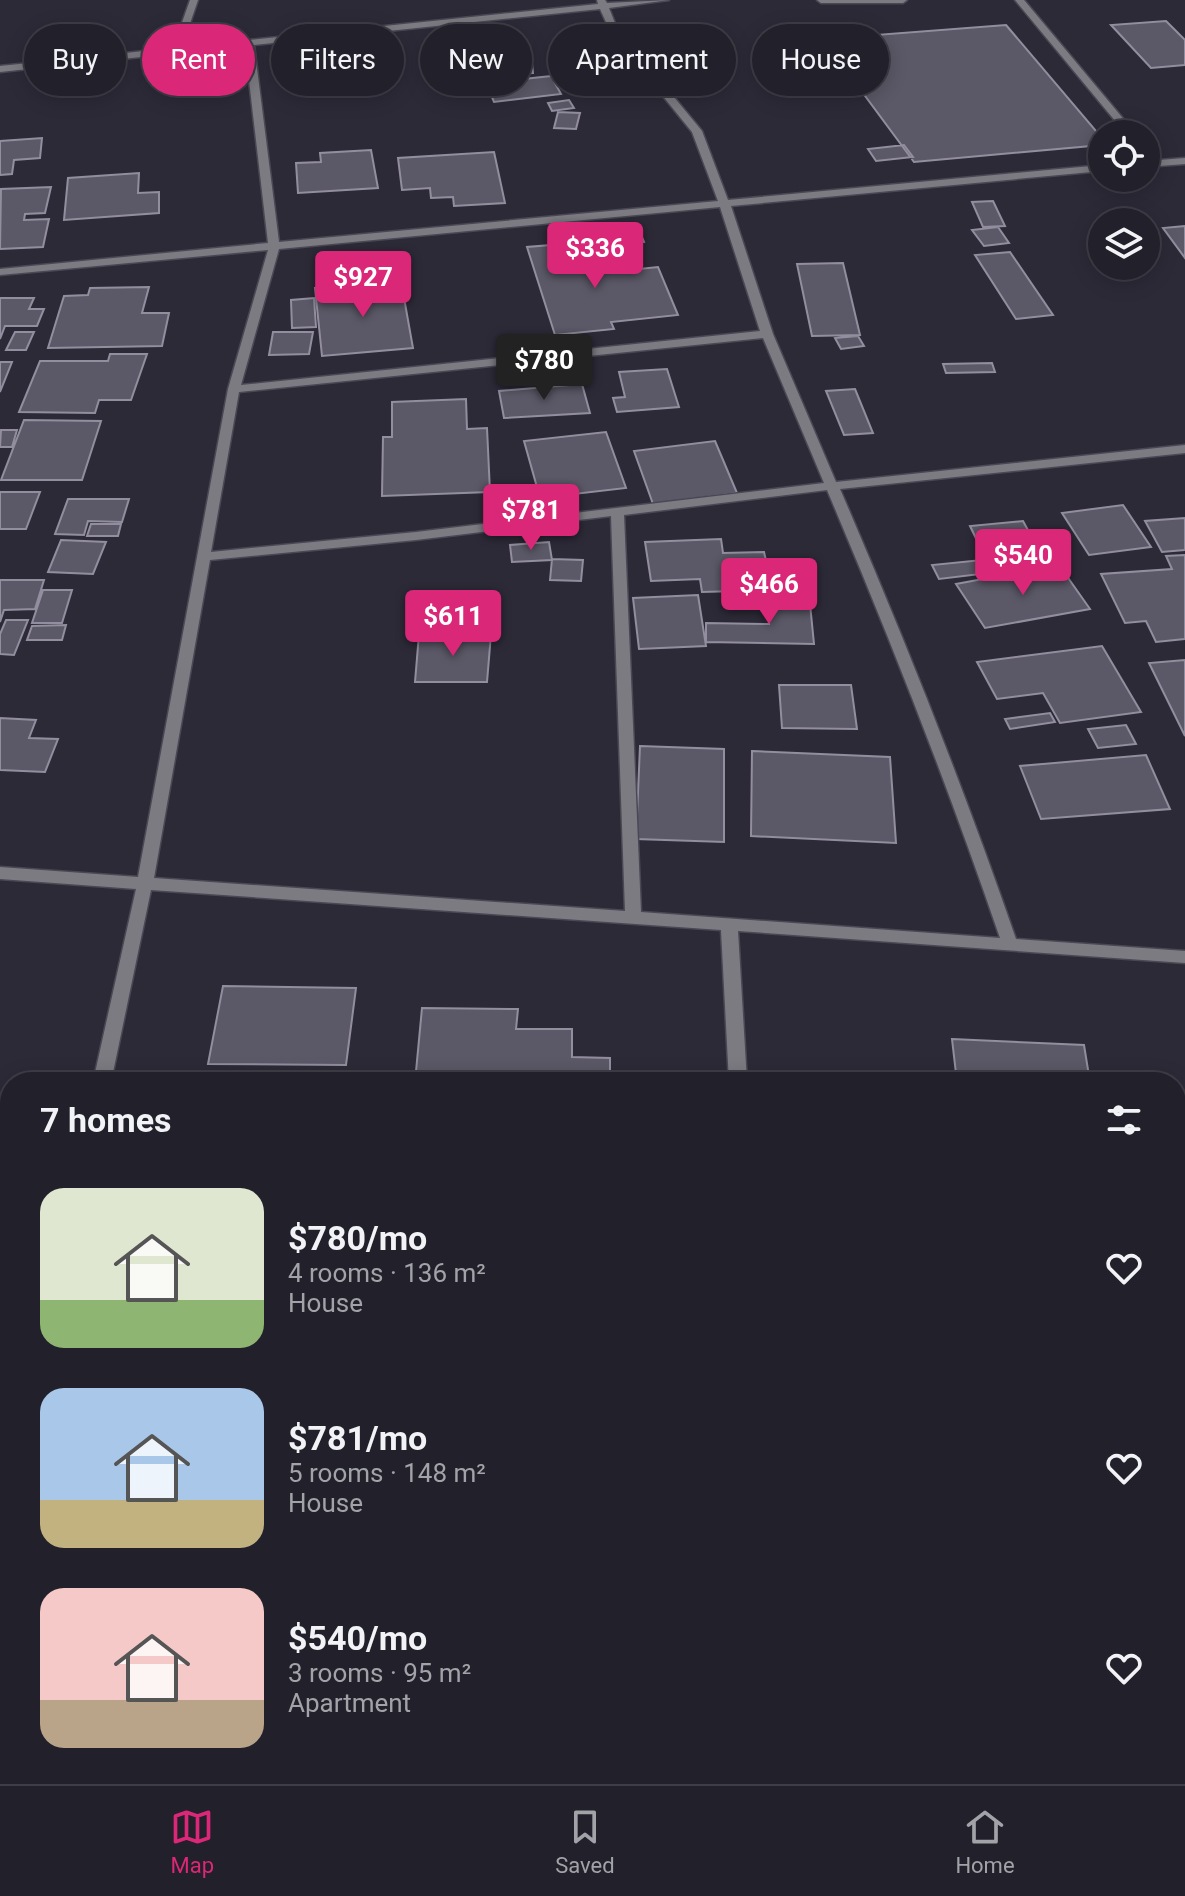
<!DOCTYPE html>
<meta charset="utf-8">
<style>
:root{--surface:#22202a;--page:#2a2832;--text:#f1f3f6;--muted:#a2a3a8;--line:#3f3e47;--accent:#db2777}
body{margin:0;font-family:Roboto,sans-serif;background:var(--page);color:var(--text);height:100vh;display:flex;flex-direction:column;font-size:30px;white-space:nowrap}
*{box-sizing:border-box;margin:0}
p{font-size:26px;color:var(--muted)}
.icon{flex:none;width:44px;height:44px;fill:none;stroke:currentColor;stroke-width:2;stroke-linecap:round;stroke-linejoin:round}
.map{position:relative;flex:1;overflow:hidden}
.panel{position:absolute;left:0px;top:1072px;width:1186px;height:712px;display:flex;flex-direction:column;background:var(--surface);border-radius:32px 32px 0 0;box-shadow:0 4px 20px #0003,0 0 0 2px var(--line)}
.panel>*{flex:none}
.hud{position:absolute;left:24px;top:24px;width:1138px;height:72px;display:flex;gap:16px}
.controls{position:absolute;left:1088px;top:120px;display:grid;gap:16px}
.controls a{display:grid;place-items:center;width:72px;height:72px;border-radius:50%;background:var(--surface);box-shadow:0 4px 20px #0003,0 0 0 2px var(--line);font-size:40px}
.price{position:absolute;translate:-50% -68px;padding:0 18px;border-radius:8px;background:var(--accent);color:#fff;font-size:26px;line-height:52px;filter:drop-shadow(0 2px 4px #0008)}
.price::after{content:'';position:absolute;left:50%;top:48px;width:24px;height:18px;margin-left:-12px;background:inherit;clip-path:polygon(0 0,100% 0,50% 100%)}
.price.on{background:#222;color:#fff}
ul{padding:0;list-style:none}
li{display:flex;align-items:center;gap:24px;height:200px;padding:0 40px}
li span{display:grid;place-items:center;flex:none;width:224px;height:160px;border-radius:24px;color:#555}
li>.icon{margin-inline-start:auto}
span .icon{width:96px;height:96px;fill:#fffc;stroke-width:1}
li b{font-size:34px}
h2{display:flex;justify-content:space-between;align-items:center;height:96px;padding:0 40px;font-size:34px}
.pill{padding:0 28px;border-radius:36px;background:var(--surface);box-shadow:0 4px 20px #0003,0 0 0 2px var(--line);font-size:28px;line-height:72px}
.pill.on{background:var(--accent);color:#fff}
.tabs{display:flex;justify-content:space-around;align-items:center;height:112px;border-top:2px solid var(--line);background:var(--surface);font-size:22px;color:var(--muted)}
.tabs a{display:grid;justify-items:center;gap:4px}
.tabs .on{color:var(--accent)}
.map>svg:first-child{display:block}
.building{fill:#5b5867;stroke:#928e9f;stroke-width:2}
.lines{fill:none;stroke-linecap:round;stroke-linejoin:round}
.street-casing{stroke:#4b4855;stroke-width:3}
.street{fill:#7c7b82;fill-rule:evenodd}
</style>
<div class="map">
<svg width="1185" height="1784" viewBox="0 0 1185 1784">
<rect width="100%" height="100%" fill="#2d2a38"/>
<!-- building -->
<path class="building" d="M 1166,21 L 1185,40 L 1185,65 L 1151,68 L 1111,25 Z
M 1006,25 L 1102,138 L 1102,145 L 914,162 L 823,39 Z
M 717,57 L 721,72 L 688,73 L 684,58 Z
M 532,63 L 533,73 L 503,74 L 502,64 Z
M 551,76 L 561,94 L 494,102 L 486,83 Z
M 569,100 L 574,108 L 552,111 L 548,103 Z
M 558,112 L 580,113 L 576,129 L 554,128 Z
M 42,138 L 40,158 L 14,160 L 12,174 L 0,175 L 0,141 Z
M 904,145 L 913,157 L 876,161 L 868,149 Z
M 371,150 L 378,188 L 298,193 L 296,163 L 321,162 L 320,153 Z
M 494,152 L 505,203 L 454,206 L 453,197 L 431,198 L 430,188 L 402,190 L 398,158 Z
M 139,173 L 138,193 L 159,192 L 159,213 L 64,220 L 68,178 Z
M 51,187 L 45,213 L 25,214 L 24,220 L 49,219 L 43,247 L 0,249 L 1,189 Z
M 993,201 L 1005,226 L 983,227 L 972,202 Z
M 1185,226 L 1185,258 L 1163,228 Z
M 998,227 L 1009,243 L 984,246 L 972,230 Z
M 639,230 L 644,242 L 612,245 L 608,233 Z
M 588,242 L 599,273 L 658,267 L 678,315 L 611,322 L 614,329 L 555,335 L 527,247 Z
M 1010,252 L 1053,315 L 1016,319 L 975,255 Z
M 843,263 L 860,335 L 812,336 L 797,264 Z
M 401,281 L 413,348 L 322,356 L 315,288 Z
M 149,287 L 142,313 L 169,313 L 162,346 L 48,348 L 64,296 L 88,295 L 90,288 Z
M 0,298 L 34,298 L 29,309 L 44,309 L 37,326 L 5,326 L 0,339 Z
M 314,298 L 316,327 L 292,328 L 291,300 Z
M 15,332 L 34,332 L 26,350 L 6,350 Z
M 273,332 L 313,332 L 309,354 L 269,355 Z
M 858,336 L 864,346 L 841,349 L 835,338 Z
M 110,354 L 147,354 L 131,400 L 99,400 L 95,413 L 19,412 L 40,361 L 108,361 Z
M 0,362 L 12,362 L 0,392 Z
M 992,363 L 995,372 L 946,373 L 943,364 Z
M 667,369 L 679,407 L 617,412 L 613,398 L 625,397 L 619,372 Z
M 582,384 L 590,413 L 504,418 L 499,391 Z
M 855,389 L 873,433 L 844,435 L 826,391 Z
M 466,399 L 467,429 L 487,428 L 490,492 L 382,496 L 383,437 L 392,437 L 392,402 Z
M 24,420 L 101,421 L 82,480 L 1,480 Z
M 1,430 L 17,430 L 12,447 L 0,447 Z
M 606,432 L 626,488 L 540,498 L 524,441 Z
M 715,441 L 737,493 L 653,504 L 634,451 Z
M 0,492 L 40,492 L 26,529 L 0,529 Z
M 68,499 L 129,499 L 122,522 L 88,521 L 84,535 L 55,534 Z
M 1123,505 L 1151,547 L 1089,555 L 1062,513 Z
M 1185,518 L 1185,550 L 1162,552 L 1145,521 Z
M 1023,521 L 1041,554 L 986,559 L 970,526 Z
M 91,524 L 121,524 L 118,536 L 87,536 Z
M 721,539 L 723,553 L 764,552 L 768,569 L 733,570 L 737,591 L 702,592 L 700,579 L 651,581 L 645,542 Z
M 61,540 L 106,542 L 93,574 L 48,572 Z
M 549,542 L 552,560 L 512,562 L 510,545 Z
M 1185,555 L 1185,639 L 1156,642 L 1146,621 L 1125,623 L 1101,574 L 1172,569 L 1166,556 Z
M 552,559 L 583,560 L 581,581 L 550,580 Z
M 982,560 L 989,573 L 939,579 L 932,565 Z
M 1059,565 L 1090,609 L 985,628 L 956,584 Z
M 0,580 L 44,580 L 35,609 L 4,610 L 0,622 Z
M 767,589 L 782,590 L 782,603 L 810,604 L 814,644 L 706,642 L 706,623 L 769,624 Z
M 43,590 L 72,590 L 62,623 L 32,623 Z
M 698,595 L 706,646 L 639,649 L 633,598 Z
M 6,620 L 28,620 L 14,655 L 0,654 L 0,634 Z
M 66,625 L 62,640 L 27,640 L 32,626 Z
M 419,634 L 491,634 L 487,682 L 415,682 Z
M 1102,646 L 1141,712 L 1060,723 L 1043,693 L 997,699 L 977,662 Z
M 1185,660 L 1185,736 L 1149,663 Z
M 779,685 L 851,685 L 857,729 L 782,728 Z
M 1050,713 L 1055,722 L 1010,729 L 1005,719 Z
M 0,718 L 36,720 L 29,738 L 58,739 L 45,772 L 0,770 Z
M 1126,725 L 1136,744 L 1098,748 L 1088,729 Z
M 640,746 L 724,749 L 724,842 L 636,839 Z
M 752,751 L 890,757 L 896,843 L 751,836 Z
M 1146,755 L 1170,809 L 1041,819 L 1020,766 Z
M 223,986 L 356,988 L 346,1065 L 208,1064 Z
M 422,1008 L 518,1009 L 516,1029 L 572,1029 L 572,1057 L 610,1058 L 610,1082 L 415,1082 Z
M 952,1039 L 1084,1045 L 1090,1082 L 957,1082 Z
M 0,1098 L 10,1099 L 0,1132 Z
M 3,1747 L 10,1748 L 10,1774 L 49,1774 L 47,1784 L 0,1784 Z
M 107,1774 L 269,1774 L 268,1784 L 106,1784 Z
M 281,1774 L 312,1774 L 311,1784 L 280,1784 Z"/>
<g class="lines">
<!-- street casing -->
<g class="street-casing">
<path id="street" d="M 190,0 L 198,0 L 182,47 L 598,4 L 597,0 L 605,0 L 607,3 L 669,0 L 609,8 L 617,28 L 702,131 L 728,200 L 1102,165 L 1102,171 L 731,206 L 773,334 L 836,482 L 1185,445 L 1185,453 L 840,489 C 904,637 963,786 1016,939 L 1185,951 L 1185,963 L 738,931 L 747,1082 L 729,1082 L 721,930 L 151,890 L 111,1082 L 93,1082 L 136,889 L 0,879 L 0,867 L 138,877 L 228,389 L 268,250 L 0,275 L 0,269 L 268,243 L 245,46 L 0,72 L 0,66 L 173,48 ZM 600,9 L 610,31 L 692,132 L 718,201 L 279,242 L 254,45 ZM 720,207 L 760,331 L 241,385 L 279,249 ZM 763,338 L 824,483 L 416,532 L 211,552 L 239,392 ZM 827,490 C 890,638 948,786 1000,938 L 641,912 L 624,515 ZM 611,516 L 625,911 L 154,878 L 210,560 L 416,540 Z
M 817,0 L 907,0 L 903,3 L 821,3 Z
M 1015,0 L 1024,0 L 1136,134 L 1126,134 Z
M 1185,158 L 1185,164 L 1146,167 L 1146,161 Z
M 0,1248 L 10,1248 L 10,1264 L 0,1264 Z
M 1176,1287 L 1185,1287 L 1185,1305 L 1176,1305 Z
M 10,1499 L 10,1557 L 8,1563 L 0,1566 L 0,1508 L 3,1502 Z
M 757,1774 L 781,1774 L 781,1784 L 757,1784 Z"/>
</g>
<!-- street -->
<use href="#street" class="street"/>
</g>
</svg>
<div class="controls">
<a><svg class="icon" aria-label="locate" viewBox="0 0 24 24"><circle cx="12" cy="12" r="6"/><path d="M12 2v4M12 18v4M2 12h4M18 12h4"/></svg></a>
<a><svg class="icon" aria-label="layers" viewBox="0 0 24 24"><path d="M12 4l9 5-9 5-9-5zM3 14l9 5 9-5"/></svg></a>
</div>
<b class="price" style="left:595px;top:290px">$336</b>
<b class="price" style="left:363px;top:319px">$927</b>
<b class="price on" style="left:544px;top:402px">$780</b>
<b class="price" style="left:531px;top:552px">$781</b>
<b class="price" style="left:1023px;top:597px">$540</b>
<b class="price" style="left:769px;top:626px">$466</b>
<b class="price" style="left:453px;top:658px">$611</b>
<div class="hud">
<a class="pill">Buy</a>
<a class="pill on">Rent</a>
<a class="pill">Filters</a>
<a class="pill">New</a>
<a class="pill">Apartment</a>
<a class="pill">House</a>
</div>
<section class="panel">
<h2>7 homes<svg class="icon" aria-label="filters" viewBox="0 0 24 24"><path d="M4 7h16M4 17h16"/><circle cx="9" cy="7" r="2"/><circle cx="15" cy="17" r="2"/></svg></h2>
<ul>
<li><span style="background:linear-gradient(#dfe7d0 70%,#8fb573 0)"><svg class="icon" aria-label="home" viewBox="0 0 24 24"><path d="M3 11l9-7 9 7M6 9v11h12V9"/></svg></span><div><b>$780/mo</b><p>4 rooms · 136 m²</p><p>House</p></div><svg class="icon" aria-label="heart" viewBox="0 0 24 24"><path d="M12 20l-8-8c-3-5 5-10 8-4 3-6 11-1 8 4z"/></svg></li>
<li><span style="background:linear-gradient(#a9c7e8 70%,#c2b280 0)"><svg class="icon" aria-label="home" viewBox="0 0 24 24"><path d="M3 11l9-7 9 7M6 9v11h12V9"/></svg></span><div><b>$781/mo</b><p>5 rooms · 148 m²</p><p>House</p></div><svg class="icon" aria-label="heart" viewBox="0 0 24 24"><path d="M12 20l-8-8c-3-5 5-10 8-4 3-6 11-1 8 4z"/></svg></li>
<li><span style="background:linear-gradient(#f6c9c9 70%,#b9a48a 0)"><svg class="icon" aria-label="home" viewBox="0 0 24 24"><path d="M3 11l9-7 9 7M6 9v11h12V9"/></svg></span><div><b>$540/mo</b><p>3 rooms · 95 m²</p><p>Apartment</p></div><svg class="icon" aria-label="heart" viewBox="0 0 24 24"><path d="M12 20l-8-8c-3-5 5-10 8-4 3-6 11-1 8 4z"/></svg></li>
</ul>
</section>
</div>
<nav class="tabs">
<a class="on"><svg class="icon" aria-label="map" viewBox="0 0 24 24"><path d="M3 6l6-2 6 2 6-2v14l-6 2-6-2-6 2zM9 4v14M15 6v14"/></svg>Map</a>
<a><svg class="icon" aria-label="saved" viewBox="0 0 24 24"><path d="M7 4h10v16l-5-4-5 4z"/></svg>Saved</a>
<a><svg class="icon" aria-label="home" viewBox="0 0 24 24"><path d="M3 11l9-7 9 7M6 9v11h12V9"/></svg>Home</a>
</nav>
